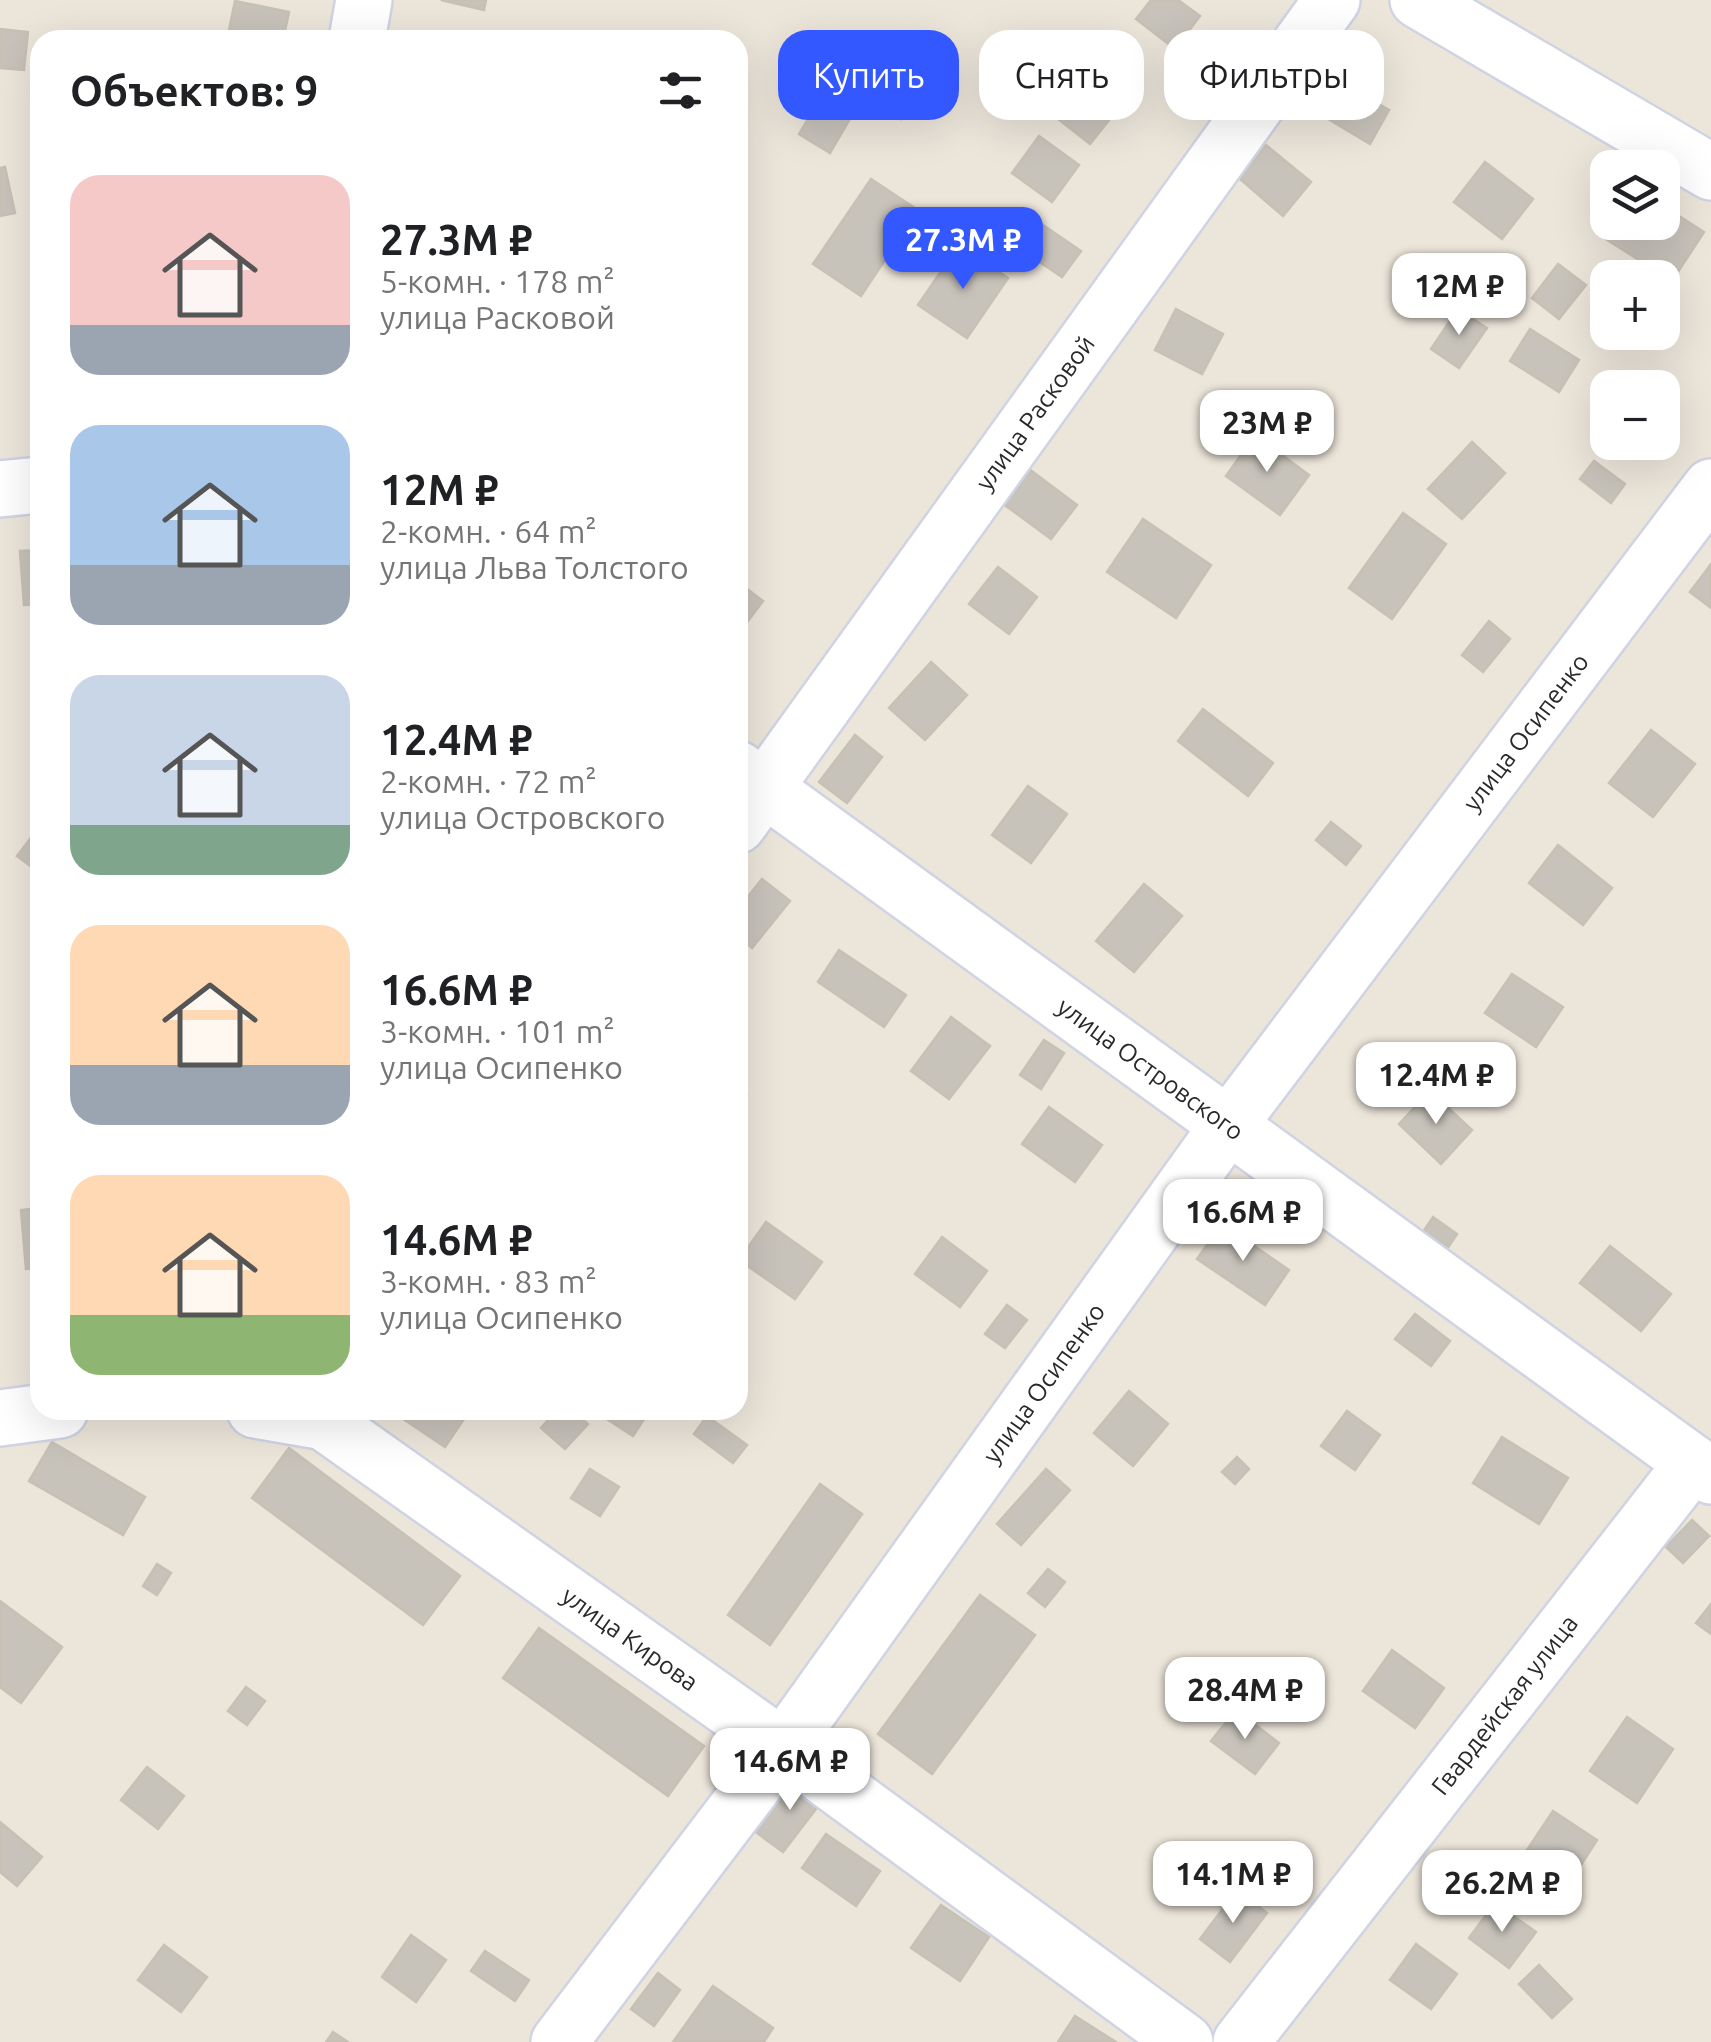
<!DOCTYPE html>
<html lang="ru">
<meta charset="utf-8">
<style>
:root{--surface:#fff;--page:#f6f6f6;--text:#202124;--muted:#757577;--accent:#3458ff}
body{margin:0;font-family:Ubuntu,sans-serif;background:var(--page);color:var(--text);height:100vh;display:flex;flex-direction:column;font-size:38px;white-space:nowrap}
*{box-sizing:border-box;margin:0}
p{font-size:32px;color:var(--muted)}
.icon{flex:none;width:55px;height:55px;fill:none;stroke:currentColor;stroke-width:2;stroke-linecap:round;stroke-linejoin:round}
.map{position:relative;flex:1;overflow:hidden}
.sheet{position:absolute;left:30px;top:30px;width:718px;height:1390px;display:flex;flex-direction:column;background:var(--surface);border-radius:30px;box-shadow:0 10px 40px #0002}
.sheet>*{flex:none}
.guide{position:absolute;left:778px;top:30px;width:782px;height:90px;display:flex;gap:20px}
.tools{position:absolute;left:1590px;top:150px;display:grid;gap:20px}
.tools a{display:grid;place-items:center;width:90px;height:90px;border-radius:20px;background:var(--surface);box-shadow:0 10px 40px #0002;font-size:50px}
.price{position:absolute;translate:-50% -85px;padding:0 22px;border-radius:20px;background:#fff;color:#222;font-size:32px;line-height:65px;filter:drop-shadow(0 2px 5px #0008)}
.price::after{content:'';position:absolute;left:50%;top:60px;width:30px;height:22px;margin-left:-15px;background:inherit;clip-path:polygon(0 0,100% 0,50% 100%)}
.price.selected{background:var(--accent);color:#fff}
ul{padding:0;list-style:none}
li{display:flex;align-items:center;gap:30px;height:250px;padding:0 40px}
li span{display:grid;place-items:center;flex:none;width:280px;height:200px;border-radius:30px;color:#555}
li>.icon{margin-inline-start:auto}
span .icon{width:120px;height:120px;fill:#fffc;stroke-width:1}
li b{font-size:42px}
h2{display:flex;justify-content:space-between;align-items:center;height:120px;padding:0 40px;font-size:42px}
.tag{padding:0 35px;border-radius:30px;background:var(--surface);box-shadow:0 10px 40px #0002;font-size:35px;line-height:90px}
.tag.selected{background:var(--accent);color:#fff}
.map>svg:first-child{display:block}
.building{fill:#c7c2ba;stroke:#c7c1b4;stroke-width:2.5}
.lines{fill:none;stroke-linecap:round;stroke-linejoin:round}
.minor-casing{stroke:#cfd3e3;stroke-width:60}
.minor{stroke:#fff;stroke-width:55}
.labels{text-anchor:middle;dominant-baseline:central;stroke-width:8;stroke-linejoin:round;paint-order:stroke}
.street-label{font-size:25px;fill:#292929;stroke:#fff}
</style>
<div class="map">
<svg width="1711" height="2042" viewBox="0 0 1711 2042">
<rect width="100%" height="100%" fill="#ece5da"/>
<!-- building -->
<path class="building" d="M 441,0 L 486,0 L 484,10 Z
M 1151,0 L 1178,0 L 1200,16 L 1175,49 L 1136,19 Z
M 235,1 L 289,12 L 283,40 L 227,40 Z
M 0,29 L 28,32 L 24,70 L 0,68 Z
M 884,35 L 933,63 L 901,119 L 852,90 Z
M 1088,79 L 1121,105 L 1090,144 L 1057,118 Z
M 1349,87 L 1389,110 L 1370,144 L 1330,120 Z
M 820,99 L 851,117 L 830,153 L 799,134 Z
M 1039,136 L 1079,165 L 1052,202 L 1012,173 Z
M 1266,145 L 1311,182 L 1283,216 L 1239,178 Z
M 1485,162 L 1533,199 L 1502,239 L 1454,202 Z
M 5,167 L 15,213 L 0,216 L 0,168 Z
M 871,179 L 918,210 L 861,296 L 813,264 Z
M 1662,205 L 1704,232 L 1672,281 L 1606,239 L 1617,222 L 1662,222 Z
M 1043,225 L 1081,251 L 1062,277 L 1025,252 Z
M 959,245 L 1008,278 L 967,338 L 918,305 Z
M 1558,264 L 1586,285 L 1559,319 L 1532,298 Z
M 1176,309 L 1223,334 L 1202,374 L 1155,350 Z
M 1458,309 L 1487,328 L 1459,368 L 1431,349 Z
M 1530,329 L 1579,360 L 1559,392 L 1510,361 Z
M 1255,435 L 1309,475 L 1280,515 L 1226,476 Z
M 1472,442 L 1505,473 L 1462,519 L 1428,489 Z
M 1594,461 L 1625,484 L 1611,503 L 1580,479 Z
M 1029,469 L 1077,505 L 1051,539 L 1002,503 Z
M 1403,513 L 1446,544 L 1392,619 L 1349,588 Z
M 1143,519 L 1211,565 L 1176,618 L 1107,572 Z
M 40,550 L 40,604 L 24,605 L 20,551 Z
M 1711,564 L 1711,608 L 1690,592 Z
M 998,567 L 1037,597 L 1009,634 L 969,604 Z
M 738,582 L 763,601 L 738,634 Z
M 1489,621 L 1510,639 L 1483,672 L 1462,655 Z
M 931,662 L 967,695 L 925,740 L 889,708 Z
M 1203,709 L 1273,763 L 1248,796 L 1178,741 Z
M 1651,730 L 1695,764 L 1653,817 L 1609,783 Z
M 855,735 L 882,757 L 847,803 L 819,782 Z
M 1028,786 L 1067,814 L 1031,863 L 992,835 Z
M 1331,822 L 1361,846 L 1346,865 L 1316,840 Z
M 40,826 L 40,873 L 17,856 Z
M 1558,845 L 1612,888 L 1583,925 L 1529,883 Z
M 762,879 L 790,901 L 752,948 L 738,936 L 738,909 Z
M 1144,884 L 1182,916 L 1134,972 L 1096,941 Z
M 839,950 L 906,995 L 884,1027 L 818,982 Z
M 1512,974 L 1563,1007 L 1536,1047 L 1485,1013 Z
M 951,1017 L 990,1046 L 949,1099 L 911,1071 Z
M 1044,1040 L 1064,1053 L 1041,1089 L 1020,1075 Z
M 738,1089 L 747,1095 L 738,1109 Z
M 1430,1091 L 1472,1130 L 1441,1164 L 1399,1124 Z
M 1049,1107 L 1102,1145 L 1075,1182 L 1022,1144 Z
M 40,1208 L 40,1268 L 26,1269 L 21,1210 Z
M 1433,1217 L 1457,1234 L 1443,1255 L 1419,1238 Z
M 766,1222 L 822,1262 L 795,1299 L 739,1260 Z
M 1222,1224 L 1289,1270 L 1265,1305 L 1197,1259 Z
M 942,1237 L 987,1271 L 960,1307 L 915,1274 Z
M 1610,1246 L 1671,1294 L 1641,1331 L 1580,1283 Z
M 1007,1305 L 1027,1320 L 1005,1348 L 985,1334 Z
M 1415,1314 L 1450,1341 L 1431,1366 L 1395,1339 Z
M 1129,1391 L 1168,1424 L 1133,1466 L 1094,1433 Z
M 390,1410 L 470,1410 L 445,1447 Z
M 557,1410 L 572,1410 L 588,1424 L 565,1449 L 541,1428 Z
M 612,1410 L 650,1410 L 633,1436 L 607,1419 Z
M 1347,1411 L 1380,1435 L 1355,1470 L 1321,1446 Z
M 707,1416 L 747,1445 L 733,1463 L 694,1434 Z
M 1502,1437 L 1568,1478 L 1539,1524 L 1473,1483 Z
M 52,1442 L 145,1497 L 123,1535 L 29,1481 Z
M 289,1448 L 460,1576 L 423,1625 L 252,1498 Z
M 1237,1457 L 1249,1469 L 1235,1484 L 1222,1472 Z
M 590,1469 L 619,1487 L 600,1516 L 571,1498 Z
M 1046,1469 L 1070,1490 L 1021,1545 L 997,1524 Z
M 820,1484 L 862,1514 L 770,1645 L 728,1615 Z
M 1692,1520 L 1709,1536 L 1683,1563 L 1666,1547 Z
M 157,1564 L 171,1573 L 157,1595 L 143,1586 Z
M 1048,1569 L 1065,1582 L 1045,1607 L 1028,1593 Z
M 980,1595 L 1035,1635 L 932,1774 L 878,1734 Z
M 0,1601 L 62,1647 L 21,1703 L 0,1687 Z
M 1711,1604 L 1711,1634 L 1696,1623 Z
M 539,1628 L 704,1746 L 668,1796 L 503,1678 Z
M 1392,1650 L 1444,1688 L 1415,1728 L 1363,1691 Z
M 246,1687 L 265,1701 L 247,1725 L 228,1711 Z
M 1236,1710 L 1279,1743 L 1255,1774 L 1211,1741 Z
M 1627,1717 L 1673,1749 L 1637,1803 L 1590,1771 Z
M 147,1767 L 184,1796 L 158,1829 L 121,1800 Z
M 797,1773 L 826,1796 L 783,1852 L 753,1830 Z
M 1553,1811 L 1597,1840 L 1566,1888 L 1521,1859 Z
M 0,1822 L 42,1857 L 17,1886 L 0,1872 Z
M 826,1834 L 880,1871 L 856,1906 L 802,1868 Z
M 1237,1890 L 1267,1913 L 1230,1962 L 1200,1939 Z
M 1495,1903 L 1536,1932 L 1509,1968 L 1469,1938 Z
M 941,1905 L 989,1937 L 960,1981 L 911,1948 Z
M 411,1935 L 446,1960 L 416,2002 L 382,1977 Z
M 1416,1944 L 1457,1974 L 1431,2009 L 1390,1980 Z
M 164,1945 L 207,1977 L 181,2012 L 138,1980 Z
M 485,1951 L 529,1980 L 515,2001 L 471,1971 Z
M 1539,1965 L 1572,1999 L 1552,2018 L 1519,1984 Z
M 658,1973 L 680,1990 L 654,2026 L 631,2009 Z
M 713,1986 L 773,2028 L 764,2042 L 673,2042 Z
M 1075,2016 L 1116,2042 L 1058,2042 Z
M 333,2032 L 348,2042 L 326,2042 Z"/>
<g class="lines">
<!-- minor casing -->
<g class="minor-casing">
<g id="minor">
<path d="M 1418,0 L 1711,172"/>
<path d="M 357,40 L 364,0"/>
<path d="M 0,489 L 40,485"/>
<path id="s1" d="M 738,769 L 1711,1476"/>
<path id="s2" d="M 738,825 L 1332,0"/>
<path id="s3" d="M 255,1410 L 324,1422 L 783,1747 L 1185,2042"/>
<path d="M 0,1418 L 60,1410"/>
<path id="s4" d="M 559,2042 L 783,1747 L 1227,1127 L 1711,487"/>
<path id="s5" d="M 1241,2042 L 1693,1463"/>
</g>
</g>
<!-- minor -->
<use href="#minor" class="minor"/>
</g>
<g class="labels">
<!-- street labels -->
<g class="street-label">
<text stroke="none"><textPath href="#s2" startOffset="508">улица Расковой</textPath></text>
<text stroke="none"><textPath href="#s4" startOffset="1628">улица Осипенко</textPath></text>
<text stroke="none"><textPath href="#s1" startOffset="510">улица Островского</textPath></text>
<text stroke="none"><textPath href="#s4" startOffset="818">улица Осипенко</textPath></text>
<text stroke="none"><textPath href="#s3" startOffset="445">улица Кирова</textPath></text>
<text stroke="none"><textPath href="#s5" startOffset="428">Гвардейская улица</textPath></text>
</g>
</g>
</svg>
<div class="tools">
<a><svg class="icon" aria-label="layers" viewBox="0 0 24 24"><path d="M12 4l9 5-9 5-9-5zM3 14l9 5 9-5"/></svg></a>
<a>+</a>
<a>−</a>
</div>
<b class="price selected" style="left:963px;top:292px">27.3M ₽</b>
<b class="price" style="left:1459px;top:338px">12M ₽</b>
<b class="price" style="left:1267px;top:475px">23M ₽</b>
<b class="price" style="left:1436px;top:1127px">12.4M ₽</b>
<b class="price" style="left:1243px;top:1264px">16.6M ₽</b>
<b class="price" style="left:1245px;top:1742px">28.4M ₽</b>
<b class="price" style="left:790px;top:1813px">14.6M ₽</b>
<b class="price" style="left:1233px;top:1926px">14.1M ₽</b>
<b class="price" style="left:1502px;top:1935px">26.2M ₽</b>
<div class="guide">
<a class="tag selected">Купить</a>
<a class="tag">Снять</a>
<a class="tag">Фильтры</a>
</div>
<section class="sheet">
<h2>Объектов: 9<svg class="icon" aria-label="filters" viewBox="0 0 24 24"><path d="M4 7h16M4 17h16"/><circle cx="9" cy="7" r="2"/><circle cx="15" cy="17" r="2"/></svg></h2>
<ul>
<li><span style="background:linear-gradient(#f6c9c9 75%,#9aa5b1 0)"><svg class="icon" aria-label="home" viewBox="0 0 24 24"><path d="M3 11l9-7 9 7M6 9v11h12V9"/></svg></span><div><b>27.3M ₽</b><p>5-комн. · 178 m²</p><p>улица Расковой</p></div></li>
<li><span style="background:linear-gradient(#a9c7e8 70%,#9aa5b1 0)"><svg class="icon" aria-label="home" viewBox="0 0 24 24"><path d="M3 11l9-7 9 7M6 9v11h12V9"/></svg></span><div><b>12M ₽</b><p>2-комн. · 64 m²</p><p>улица Льва Толстого</p></div></li>
<li><span style="background:linear-gradient(#c9d6e8 75%,#7fa58c 0)"><svg class="icon" aria-label="home" viewBox="0 0 24 24"><path d="M3 11l9-7 9 7M6 9v11h12V9"/></svg></span><div><b>12.4M ₽</b><p>2-комн. · 72 m²</p><p>улица Островского</p></div></li>
<li><span style="background:linear-gradient(#ffd9b3 70%,#9aa5b1 0)"><svg class="icon" aria-label="home" viewBox="0 0 24 24"><path d="M3 11l9-7 9 7M6 9v11h12V9"/></svg></span><div><b>16.6M ₽</b><p>3-комн. · 101 m²</p><p>улица Осипенко</p></div></li>
<li><span style="background:linear-gradient(#ffd9b3 70%,#8fb573 0)"><svg class="icon" aria-label="home" viewBox="0 0 24 24"><path d="M3 11l9-7 9 7M6 9v11h12V9"/></svg></span><div><b>14.6M ₽</b><p>3-комн. · 83 m²</p><p>улица Осипенко</p></div></li>
</ul>
</section>
</div>
